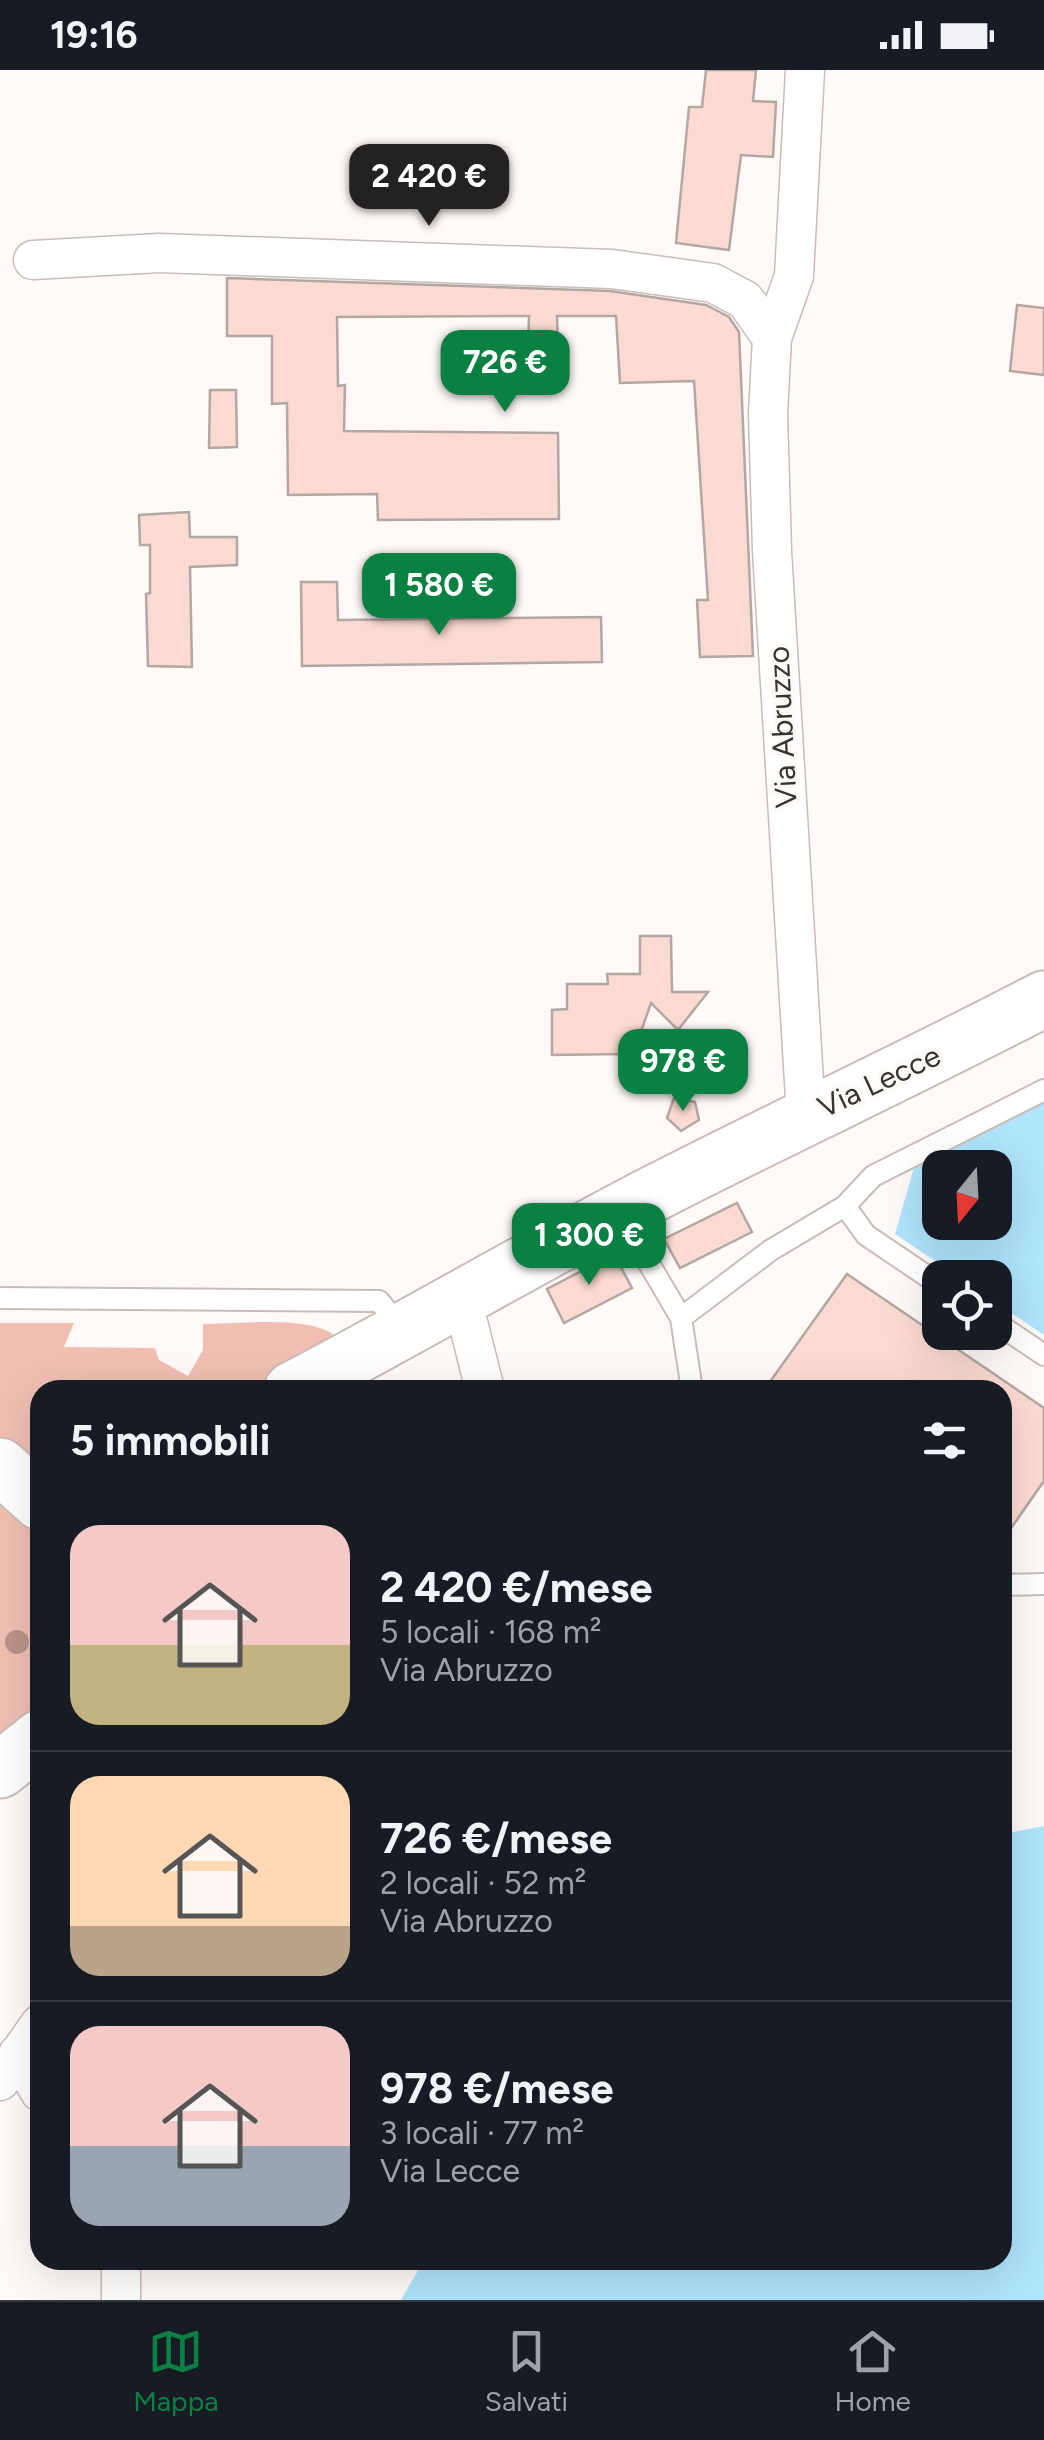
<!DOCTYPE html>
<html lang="it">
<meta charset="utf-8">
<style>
:root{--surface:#171b24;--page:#20242c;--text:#f1f3f6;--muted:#9ea1a6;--line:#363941;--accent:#0b8043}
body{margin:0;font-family:Figtree,sans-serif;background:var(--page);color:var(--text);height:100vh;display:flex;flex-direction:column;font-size:38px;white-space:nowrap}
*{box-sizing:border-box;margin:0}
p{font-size:32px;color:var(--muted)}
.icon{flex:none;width:55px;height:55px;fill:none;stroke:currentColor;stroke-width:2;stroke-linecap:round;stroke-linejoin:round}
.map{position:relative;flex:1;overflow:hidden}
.panel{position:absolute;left:30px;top:1310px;width:982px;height:890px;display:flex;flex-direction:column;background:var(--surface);border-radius:30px;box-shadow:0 10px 40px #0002}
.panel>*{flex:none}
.needle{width:65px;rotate:198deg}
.fabs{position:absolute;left:922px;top:1080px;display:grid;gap:20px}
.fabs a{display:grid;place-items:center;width:90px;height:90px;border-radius:20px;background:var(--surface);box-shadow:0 10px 40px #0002;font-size:50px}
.price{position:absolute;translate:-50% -85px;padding:0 22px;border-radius:20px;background:var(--accent);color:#fff;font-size:32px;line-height:65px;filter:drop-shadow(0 2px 5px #0008)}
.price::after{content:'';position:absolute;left:50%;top:60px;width:30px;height:22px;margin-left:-15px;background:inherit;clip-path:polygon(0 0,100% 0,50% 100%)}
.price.active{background:#222;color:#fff}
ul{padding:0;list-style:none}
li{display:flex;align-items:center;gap:30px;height:250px;padding:0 40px}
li+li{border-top:2px solid var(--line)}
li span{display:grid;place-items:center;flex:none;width:280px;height:200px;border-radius:30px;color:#555}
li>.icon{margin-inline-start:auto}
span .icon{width:120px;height:120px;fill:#fffc;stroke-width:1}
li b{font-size:42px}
h2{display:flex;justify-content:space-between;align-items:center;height:120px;padding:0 40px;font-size:42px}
.status{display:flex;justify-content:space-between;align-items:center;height:70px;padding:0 50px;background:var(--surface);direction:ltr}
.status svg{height:28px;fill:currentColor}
.menu{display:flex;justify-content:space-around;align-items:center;height:140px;border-top:2px solid var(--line);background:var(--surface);font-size:28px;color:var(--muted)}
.menu a{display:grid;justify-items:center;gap:5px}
.menu .active{color:var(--accent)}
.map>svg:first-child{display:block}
.green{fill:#f0bfb2}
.water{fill:#aee4fc;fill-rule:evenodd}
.building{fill:#fbdad1;stroke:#b3a7a4;stroke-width:2.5}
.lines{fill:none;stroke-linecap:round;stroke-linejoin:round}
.service-casing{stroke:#c9bcb9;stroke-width:24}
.minor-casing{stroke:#c9bcb9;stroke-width:41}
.primary-casing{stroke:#c9bcb9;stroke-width:59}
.service{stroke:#fff;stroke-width:20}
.minor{stroke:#fff;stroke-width:38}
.primary{stroke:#fff;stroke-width:55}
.tree{fill:#b99389}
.labels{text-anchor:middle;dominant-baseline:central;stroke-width:8;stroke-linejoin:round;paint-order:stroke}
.street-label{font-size:30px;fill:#383332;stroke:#fffaf8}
</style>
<div class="status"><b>19:16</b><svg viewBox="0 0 49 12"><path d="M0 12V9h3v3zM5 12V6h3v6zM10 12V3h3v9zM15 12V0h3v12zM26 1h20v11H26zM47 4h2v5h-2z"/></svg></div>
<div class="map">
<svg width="1044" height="2230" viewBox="0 0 1044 2230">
<rect width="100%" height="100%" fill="#fffaf8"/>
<!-- green -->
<path class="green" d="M 0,1253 L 74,1253 L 64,1277 L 155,1278 L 159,1290 L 188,1306 L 203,1280 L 203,1254 C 235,1254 311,1245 335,1266 L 334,1275 L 322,1287 L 254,1320 L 40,1320 L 40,1386 L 0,1375 Z
M 0,1429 L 16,1441 L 40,1473 L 40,1633 L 29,1650 L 0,1677 Z"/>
<!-- water -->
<path class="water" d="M 1044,1029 L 1044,1265 L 995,1232 L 995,1208 L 959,1207 L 895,1164 L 915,1094 ZM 940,1098 L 995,1098 L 995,1152 L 940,1152 Z
M 1044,1756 L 1044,2230 L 401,2230 L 424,2190 L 1002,2190 L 1003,1764 Z"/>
<!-- building -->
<path class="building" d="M 706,0 L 756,0 L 753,31 L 776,32 L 773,87 L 741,85 L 729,180 L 676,173 L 689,37 L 702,37 Z
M 227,208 L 610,221 L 706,235 L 729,247 L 739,262 L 753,586 L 700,587 L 697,530 L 708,530 L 694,311 L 620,313 L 616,246 L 557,246 L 558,278 L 528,279 L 529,246 L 337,247 L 338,316 L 345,315 L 344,361 L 558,363 L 559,449 L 378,450 L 377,424 L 288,425 L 287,333 L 272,334 L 272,266 L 227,266 Z
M 1017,235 L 1044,238 L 1044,305 L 1010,301 Z
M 210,320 L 236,320 L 237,377 L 209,378 Z
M 189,442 L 190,467 L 237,467 L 237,495 L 190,497 L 192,597 L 148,596 L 146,524 L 150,523 L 150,475 L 140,475 L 139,445 Z
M 301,512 L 337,512 L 338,550 L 601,547 L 602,592 L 302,596 Z
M 640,866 L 671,866 L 672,922 L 708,922 L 678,960 L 651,933 L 636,976 L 624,984 L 552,985 L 552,940 L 567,939 L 567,914 L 608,914 L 607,904 L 640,904 Z
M 674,1028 L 695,1032 L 699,1050 L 681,1061 L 667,1048 Z
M 737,1133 L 752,1162 L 680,1198 L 664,1169 Z
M 614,1184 L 632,1218 L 564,1253 L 547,1219 Z
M 847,1204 L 1044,1338 L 1044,1411 L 1002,1471 L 1002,1320 L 764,1320 Z"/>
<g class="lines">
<!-- service casing -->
<g class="service-casing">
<path id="service" d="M 845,1136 L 866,1165 L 940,1215
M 620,1144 L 681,1248 L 692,1320
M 0,1228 L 379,1231 L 400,1257
M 681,1248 L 771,1180 L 845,1136 L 873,1106 L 1044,1020
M 995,1252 L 1044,1285
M 1002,1515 L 1044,1514"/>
</g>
<!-- minor casing -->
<g class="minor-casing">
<path id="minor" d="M 805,0 L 794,206 L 772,268 L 768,343 L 772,481 L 806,1045
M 33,190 L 159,183 L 612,199 L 713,213 L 745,230 L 772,268
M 462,1228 L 485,1320
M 18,1984 L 40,2022
M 0,2011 L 40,1954
M 121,2190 L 121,2230"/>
</g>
<!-- primary casing -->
<g class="primary-casing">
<path id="primary" d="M 292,1320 C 413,1257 530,1188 651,1125 C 781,1058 914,997 1044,929
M 0,1396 L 40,1432
M 0,1700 L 40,1668"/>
</g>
<!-- service -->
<use href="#service" class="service"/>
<!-- minor -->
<use href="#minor" class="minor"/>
<!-- primary -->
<use href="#primary" class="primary"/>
</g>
<!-- trees -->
<circle class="tree" cx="17" cy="1572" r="12"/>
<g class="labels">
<!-- street labels -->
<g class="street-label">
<text transform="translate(782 657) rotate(-93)">Via Abruzzo</text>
<text transform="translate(879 1011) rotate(-25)">Via Lecce</text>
</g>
</g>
</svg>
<div class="fabs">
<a><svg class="needle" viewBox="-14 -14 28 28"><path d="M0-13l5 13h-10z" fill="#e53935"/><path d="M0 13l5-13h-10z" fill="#9ea1a6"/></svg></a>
<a><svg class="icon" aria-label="locate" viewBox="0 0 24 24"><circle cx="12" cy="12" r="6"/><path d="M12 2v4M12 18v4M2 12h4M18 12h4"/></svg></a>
</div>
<b class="price active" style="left:429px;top:159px">2 420 €</b>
<b class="price" style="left:505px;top:345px">726 €</b>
<b class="price" style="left:439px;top:568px">1 580 €</b>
<b class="price" style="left:683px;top:1044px">978 €</b>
<b class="price" style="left:589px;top:1218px">1 300 €</b>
<section class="panel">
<h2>5 immobili<svg class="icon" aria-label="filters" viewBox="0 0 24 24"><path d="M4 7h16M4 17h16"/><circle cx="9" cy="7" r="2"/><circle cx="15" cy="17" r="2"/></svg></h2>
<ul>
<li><span style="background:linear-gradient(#f6c9c9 60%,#c2b280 0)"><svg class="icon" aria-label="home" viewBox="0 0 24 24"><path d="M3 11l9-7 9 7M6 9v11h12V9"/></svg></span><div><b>2 420 €/mese</b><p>5 locali · 168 m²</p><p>Via Abruzzo</p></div></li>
<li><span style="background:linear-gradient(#ffd9b3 75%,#b9a48a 0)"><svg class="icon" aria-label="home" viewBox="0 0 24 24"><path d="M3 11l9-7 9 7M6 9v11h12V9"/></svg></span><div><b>726 €/mese</b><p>2 locali · 52 m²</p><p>Via Abruzzo</p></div></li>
<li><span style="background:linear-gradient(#f6c9c9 60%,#9aa5b1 0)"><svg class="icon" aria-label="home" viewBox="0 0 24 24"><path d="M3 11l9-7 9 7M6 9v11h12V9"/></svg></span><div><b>978 €/mese</b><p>3 locali · 77 m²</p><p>Via Lecce</p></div></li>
</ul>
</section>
</div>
<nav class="menu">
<a class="active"><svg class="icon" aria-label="map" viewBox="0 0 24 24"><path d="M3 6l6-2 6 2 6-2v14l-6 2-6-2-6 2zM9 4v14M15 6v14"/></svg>Mappa</a>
<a><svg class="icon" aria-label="saved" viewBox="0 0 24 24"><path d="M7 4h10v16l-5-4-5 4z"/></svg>Salvati</a>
<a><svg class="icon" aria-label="home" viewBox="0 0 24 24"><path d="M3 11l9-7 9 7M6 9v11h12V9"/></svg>Home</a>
</nav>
